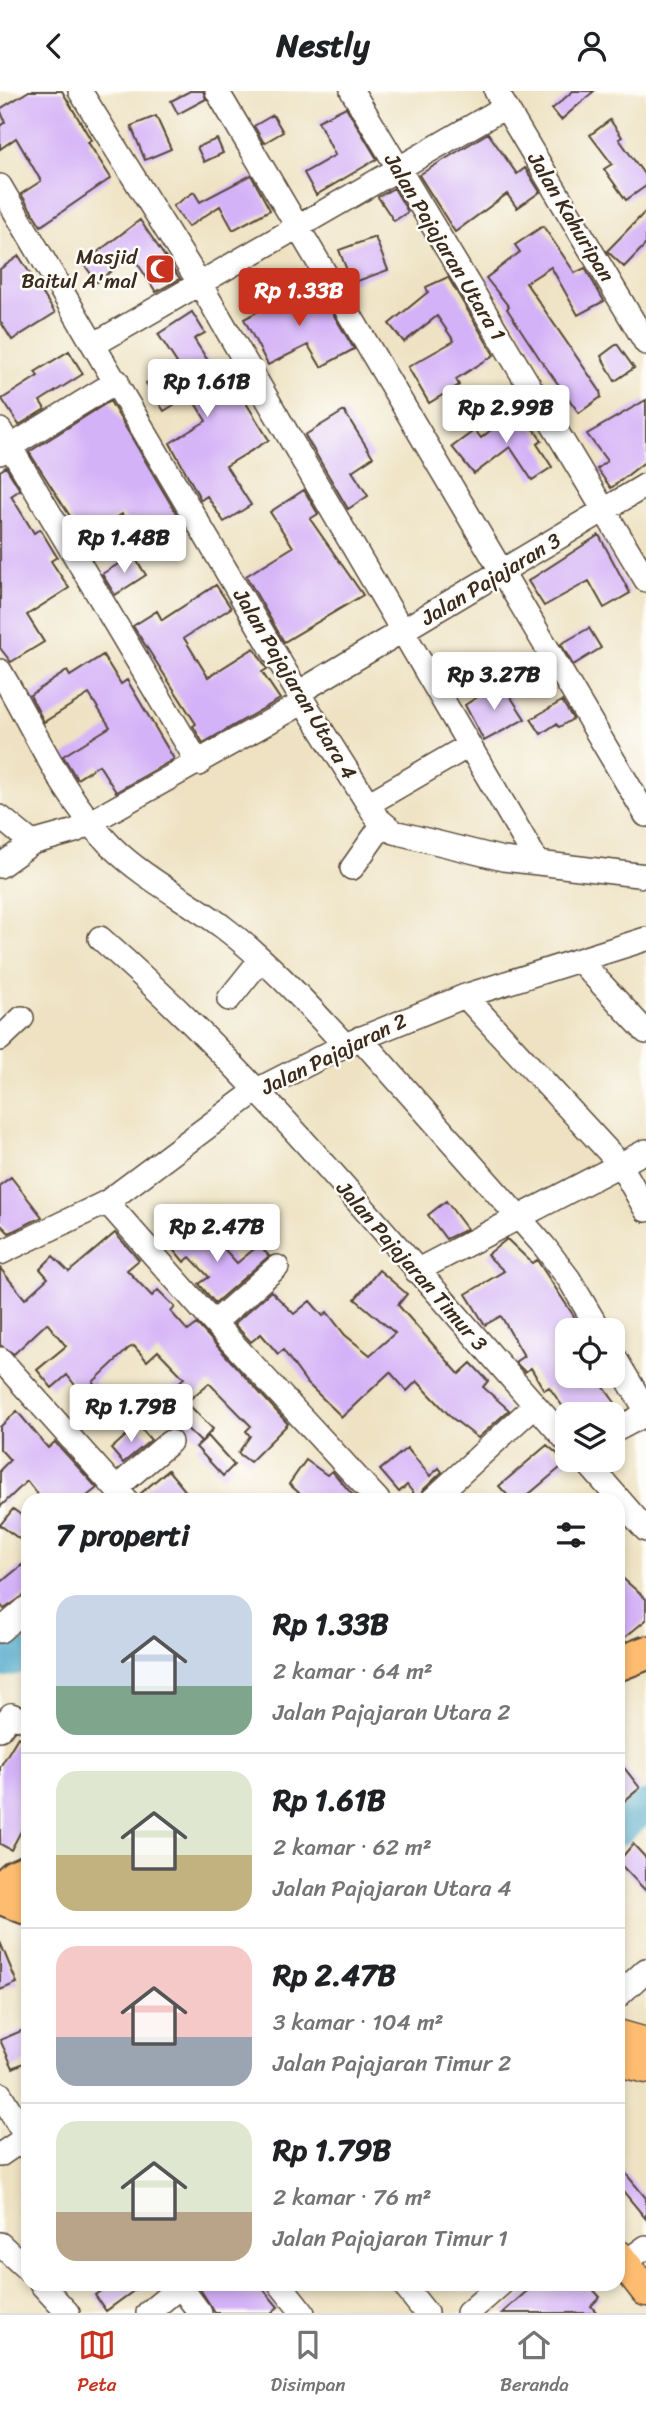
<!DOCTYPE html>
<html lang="id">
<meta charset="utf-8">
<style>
:root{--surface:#fff;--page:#f6f6f6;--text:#202124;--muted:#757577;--line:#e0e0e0;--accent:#c8321e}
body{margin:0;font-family:Sriracha,sans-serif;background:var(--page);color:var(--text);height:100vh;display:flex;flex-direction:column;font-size:26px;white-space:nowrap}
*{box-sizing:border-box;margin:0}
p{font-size:23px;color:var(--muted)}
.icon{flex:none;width:38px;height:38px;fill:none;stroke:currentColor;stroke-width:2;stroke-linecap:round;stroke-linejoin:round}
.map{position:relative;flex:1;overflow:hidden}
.side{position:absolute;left:21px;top:1402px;width:604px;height:798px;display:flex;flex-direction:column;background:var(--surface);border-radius:21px;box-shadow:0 4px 10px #0003}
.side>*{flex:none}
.fabs{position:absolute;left:555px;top:1227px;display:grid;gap:14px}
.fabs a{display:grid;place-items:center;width:70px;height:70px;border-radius:14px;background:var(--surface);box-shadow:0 4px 10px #0003;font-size:35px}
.price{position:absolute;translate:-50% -60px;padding:0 16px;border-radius:7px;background:#fff;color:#222;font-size:23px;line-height:46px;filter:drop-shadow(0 2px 4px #0008)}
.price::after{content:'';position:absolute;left:50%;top:42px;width:21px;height:16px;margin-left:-10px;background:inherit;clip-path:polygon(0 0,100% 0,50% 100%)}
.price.selected{background:var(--accent);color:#fff}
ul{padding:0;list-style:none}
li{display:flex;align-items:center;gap:21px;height:175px;padding:0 35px}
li+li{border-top:2px solid var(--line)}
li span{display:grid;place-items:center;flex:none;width:196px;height:140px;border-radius:21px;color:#555}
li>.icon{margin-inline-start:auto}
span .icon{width:84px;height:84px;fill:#fffc;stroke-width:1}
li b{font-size:30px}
h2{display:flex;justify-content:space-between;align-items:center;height:84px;padding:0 35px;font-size:30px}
header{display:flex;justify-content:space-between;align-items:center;height:91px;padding:0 35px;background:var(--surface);font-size:32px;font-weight:800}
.menu{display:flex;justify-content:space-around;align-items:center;height:98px;border-top:2px solid var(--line);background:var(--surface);font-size:19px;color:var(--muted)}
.menu a{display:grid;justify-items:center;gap:4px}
.menu .selected{color:var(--accent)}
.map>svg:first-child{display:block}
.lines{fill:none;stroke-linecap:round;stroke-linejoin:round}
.river{stroke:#49a6c8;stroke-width:32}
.building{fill:#d4b2f7}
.minor-casing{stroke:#564637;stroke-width:26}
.major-casing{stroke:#564637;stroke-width:33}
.highway-casing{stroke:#564637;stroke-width:37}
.minor{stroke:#fff;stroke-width:23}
.major{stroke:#fdbc6f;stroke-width:30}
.highway{stroke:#fdbc6f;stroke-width:33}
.labels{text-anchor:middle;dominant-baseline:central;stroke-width:5;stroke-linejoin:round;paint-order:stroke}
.street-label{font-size:21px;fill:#3b2a1e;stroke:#fdfcf7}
.poi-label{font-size:21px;fill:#3b2a1e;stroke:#fdfcf7;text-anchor:end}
</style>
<header><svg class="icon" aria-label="back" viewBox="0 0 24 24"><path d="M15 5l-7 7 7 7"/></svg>Nestly<svg class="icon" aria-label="person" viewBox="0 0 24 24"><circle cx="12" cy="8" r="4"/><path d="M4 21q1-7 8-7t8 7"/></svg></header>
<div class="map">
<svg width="646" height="2222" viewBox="0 0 646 2222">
<rect width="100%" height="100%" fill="#fdfcf7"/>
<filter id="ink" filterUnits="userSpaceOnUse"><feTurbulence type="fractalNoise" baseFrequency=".0143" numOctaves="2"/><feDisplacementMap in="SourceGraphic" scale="14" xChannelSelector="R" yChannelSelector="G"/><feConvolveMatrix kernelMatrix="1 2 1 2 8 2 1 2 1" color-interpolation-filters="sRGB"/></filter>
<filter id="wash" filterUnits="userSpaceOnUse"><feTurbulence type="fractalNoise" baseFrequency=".00686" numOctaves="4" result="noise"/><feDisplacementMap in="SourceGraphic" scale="28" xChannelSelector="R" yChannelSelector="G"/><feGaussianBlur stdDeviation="1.57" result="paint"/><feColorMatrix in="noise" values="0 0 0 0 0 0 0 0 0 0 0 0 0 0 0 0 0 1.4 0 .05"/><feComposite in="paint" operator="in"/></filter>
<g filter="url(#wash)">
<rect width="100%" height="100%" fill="#eee2c2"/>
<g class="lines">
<!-- river -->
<path class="river" d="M 0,1571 L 28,1565
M 618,1739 L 646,1715"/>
</g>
<g id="blocks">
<!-- building -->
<path class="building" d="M 29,0 L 62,0 L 91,49 L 88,51 L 111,87 L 41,135 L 21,103 L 41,90 L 16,47 L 0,58 L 0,35 L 5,31 L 0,18 Z
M 190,0 L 203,0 L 206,8 L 178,23 L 171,10 Z
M 573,0 L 594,0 L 561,29 L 552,18 Z
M 346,16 L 377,68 L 316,104 L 304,82 L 335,64 L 318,30 Z
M 273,24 L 283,41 L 264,52 L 254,35 Z
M 156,25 L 171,58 L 145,69 L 131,35 Z
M 610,29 L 622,46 L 619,48 L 646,86 L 646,95 L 626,109 L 604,78 L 612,73 L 590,44 Z
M 488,42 L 517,83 L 525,77 L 540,101 L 517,117 L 507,103 L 455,141 L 419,84 Z
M 217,48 L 223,62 L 204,71 L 197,56 Z
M 251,84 L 270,119 L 233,139 L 220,115 L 188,136 L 173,115 L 194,101 L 200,111 Z
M 394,97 L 408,121 L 394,130 L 378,106 Z
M 646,120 L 646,153 L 624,176 L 607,160 Z
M 140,129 L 180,188 L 156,201 L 132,164 L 97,191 L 83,172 Z
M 543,135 L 575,182 L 585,177 L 604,210 L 578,224 L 551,176 L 526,192 L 600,300 L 601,306 L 579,322 L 540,268 L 507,218 L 509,216 L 486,187 L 520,161 L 515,154 Z
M 375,146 L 388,179 L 352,192 L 339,159 Z
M 19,165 L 55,222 L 12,249 L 0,230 L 0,178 Z
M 448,186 L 494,264 L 456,288 L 459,294 L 429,312 L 408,276 L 454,250 L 437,225 L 404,251 L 389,233 L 428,201 L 426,196 Z
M 314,191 L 354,258 L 321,276 L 308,254 L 268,274 L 244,228 Z
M 192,221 L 205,242 L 194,248 L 223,293 L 231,288 L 269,349 L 226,375 L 251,414 L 224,431 L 207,405 L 201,409 L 170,352 L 206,330 L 190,304 L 164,320 L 146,292 L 177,272 L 158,243 Z
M 617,253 L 634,277 L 615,290 L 601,265 Z
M 69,260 L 83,283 L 40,310 L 45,318 L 19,334 L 2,308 L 38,285 L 35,281 Z
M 646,309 L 646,370 L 611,397 L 597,378 L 607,370 L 587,343 Z
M 110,310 L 179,427 L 141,451 L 122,423 L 84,447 L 29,361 Z
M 523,313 L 534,330 L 530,333 L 542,350 L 537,353 L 552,376 L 532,389 L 510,356 L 474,383 L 452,356 L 475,339 L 481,347 Z
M 344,320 L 373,366 L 352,380 L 368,405 L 348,418 L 305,344 Z
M 6,376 L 20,399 L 11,405 L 34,442 L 40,438 L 57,466 L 51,470 L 69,497 L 27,524 L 44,551 L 11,571 L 0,557 L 0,380 Z
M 304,399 L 318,423 L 310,428 L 363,504 L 284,551 L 246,485 L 293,456 L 270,421 Z
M 599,444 L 630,502 L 604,517 L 589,490 L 544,515 L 528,490 Z
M 133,464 L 146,484 L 115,504 L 102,483 Z
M 216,494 L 231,517 L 184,547 L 208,586 L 254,557 L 267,578 L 262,581 L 280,608 L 203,652 L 193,635 L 196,633 L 133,535 L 157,520 L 162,529 Z
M 589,537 L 601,557 L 573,574 L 561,553 Z
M 103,564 L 121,593 L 127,589 L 174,668 L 116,701 L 99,674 L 77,688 L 63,665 L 110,636 L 89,603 L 44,631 L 30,604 L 67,580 L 70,585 Z
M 501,591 L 525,628 L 484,650 L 465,614 Z
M 562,610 L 573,628 L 559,636 L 556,633 L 541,643 L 531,628 Z
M 11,1086 L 42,1126 L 9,1142 L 0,1133 L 0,1094 Z
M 446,1110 L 467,1138 L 446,1148 L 428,1124 Z
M 193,1137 L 209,1157 L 217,1150 L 237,1172 L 259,1154 L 269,1165 L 215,1212 L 199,1193 L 209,1186 L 190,1166 L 184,1171 L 171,1155 Z
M 115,1142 L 139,1169 L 127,1179 L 152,1205 L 158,1199 L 175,1216 L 171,1221 L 188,1240 L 197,1233 L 288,1333 L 250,1371 L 238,1362 L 250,1345 L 246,1340 L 251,1335 L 209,1292 L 181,1316 L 167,1302 L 184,1287 L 158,1260 L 147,1270 L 134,1255 L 129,1257 L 93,1291 L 98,1297 L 85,1307 L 67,1284 L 52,1297 L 37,1279 L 66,1255 L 47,1232 L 14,1263 L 0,1254 L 0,1177 L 25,1208 L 48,1187 L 40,1178 L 53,1165 L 69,1181 Z
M 507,1148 L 532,1172 L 537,1169 L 583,1239 L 567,1239 L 567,1284 L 595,1284 L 621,1320 L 616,1323 L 568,1323 L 549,1296 L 544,1299 L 531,1277 L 525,1281 L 515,1271 L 524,1265 L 501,1225 L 485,1234 L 466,1203 L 504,1180 L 487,1164 Z
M 379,1179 L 407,1203 L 398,1214 L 459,1283 L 471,1272 L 488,1290 L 483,1296 L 509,1319 L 478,1347 L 451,1326 L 417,1290 L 407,1300 L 390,1281 L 342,1326 L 307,1292 L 283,1259 L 278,1263 L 261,1243 L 251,1251 L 234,1233 L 271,1200 L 294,1223 L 310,1210 L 323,1225 L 327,1221 L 345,1244 L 370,1264 L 395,1242 L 355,1208 Z
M 191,1316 L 213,1338 L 201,1351 L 178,1329 Z
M 17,1320 L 48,1357 L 55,1351 L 97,1397 L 82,1409 L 42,1409 L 27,1390 L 0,1416 L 0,1379 L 10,1369 L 0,1358 L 0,1336 Z
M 138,1334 L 151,1349 L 123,1372 L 111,1358 Z
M 208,1345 L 234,1374 L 223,1385 L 196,1356 Z
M 547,1354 L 567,1371 L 522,1409 L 512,1409 L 499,1395 Z
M 407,1357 L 430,1385 L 439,1377 L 442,1381 L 423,1399 L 418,1408 L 407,1394 L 399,1401 L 380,1379 Z
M 306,1369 L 327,1384 L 332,1380 L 357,1409 L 307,1409 L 289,1393 Z
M 168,1379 L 193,1409 L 140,1409 L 139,1404 Z
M 13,1418 L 28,1429 L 28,1439 L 21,1449 L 0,1434 Z
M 22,1474 L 28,1481 L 28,1502 L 4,1518 L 0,1513 L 0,1492 Z
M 618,1483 L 646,1508 L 646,1529 L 618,1552 Z
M 18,1646 L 28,1652 L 28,1727 L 11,1759 L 0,1753 L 0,1676 Z
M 618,1669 L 640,1697 L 618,1715 Z
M 633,1753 L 646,1767 L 646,1800 L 618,1771 Z
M 0,1851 L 17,1892 L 0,1899 Z
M 28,1937 L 28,1970 L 13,1977 L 0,1949 Z
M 622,2078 L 646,2107 L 646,2128 L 618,2094 L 618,2081 Z
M 110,2193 L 143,2193 L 106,2220 L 95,2204 Z
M 206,2193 L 259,2193 L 278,2216 L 271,2222 L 215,2222 L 200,2198 Z
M 535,2193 L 588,2193 L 600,2206 L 591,2215 L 597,2222 L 502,2222 Z"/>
</g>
</g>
<g filter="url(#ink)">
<use href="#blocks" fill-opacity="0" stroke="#564637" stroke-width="2"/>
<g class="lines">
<!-- minor casing -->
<g class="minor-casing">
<path id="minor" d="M 80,0 L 200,193 L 538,772 L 646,785
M 217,0 L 646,724
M 352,0 L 646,489
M 496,0 L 646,252
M 0,95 L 298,602 L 377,727 L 394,741 L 503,768 L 538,772
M 95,253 L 505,16
M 0,339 L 199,673
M 0,362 L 117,290
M 0,580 C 35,639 62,705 111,755 C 143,787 186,808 223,836 C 268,870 306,912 345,954
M 298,602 L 646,394
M 368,713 L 468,655
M 0,726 L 32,752
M 0,775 L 32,752 L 75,740 L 304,611
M 352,777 L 383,733
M 100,847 C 272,997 414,1180 567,1350
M 580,870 L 646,941
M 465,905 L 620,1073 L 646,1119
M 229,908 L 261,868
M 360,947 L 544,1155 L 569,1188 L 599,1239
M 0,948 L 22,927
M 107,1111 L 214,1232 L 378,1409
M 0,1162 L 107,1111 L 257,999 L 345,954 L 465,905 L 646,848
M 416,1180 L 646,1060
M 214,1232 L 277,1176
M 612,1262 L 646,1319
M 0,1268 L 126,1409
M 612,1341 L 646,1323
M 584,1368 L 646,1439
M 116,1397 L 170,1351
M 432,1409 L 535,1314
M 0,1540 L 28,1516
M 0,1638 L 11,1624 L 28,1630
M 618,1905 L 646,1879
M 0,2003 L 26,2046
M 0,2064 L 28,2045
M 0,2153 L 28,2179
M 624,2172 L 646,2156
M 41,2193 L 68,2222
M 280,2193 L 303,2222
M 403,2193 L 426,2222
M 180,2195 L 200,2222
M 148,2222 L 183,2193
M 468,2222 L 501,2193"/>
</g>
<!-- major casing -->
<g class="major-casing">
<path id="major" d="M 618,1944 L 646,1952
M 618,1970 L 646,1977
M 618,2164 L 646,2200"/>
</g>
<!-- highway casing -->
<g class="highway-casing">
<path id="highway" d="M 618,1573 L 646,1562
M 0,1799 L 14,1786 L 28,1780
M 0,1806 L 25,1816 L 28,1814"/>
</g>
<!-- minor -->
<use href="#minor" class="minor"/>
<!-- major -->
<use href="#major" class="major"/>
<!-- highway -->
<use href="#highway" class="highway"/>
</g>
</g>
<!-- icons -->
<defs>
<g id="mosque-square" transform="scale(1.575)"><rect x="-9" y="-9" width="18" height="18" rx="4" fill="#c8321e" stroke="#fdfcf7"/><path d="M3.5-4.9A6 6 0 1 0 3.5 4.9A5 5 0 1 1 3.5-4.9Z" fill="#fff"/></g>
</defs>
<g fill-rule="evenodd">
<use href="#mosque-square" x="160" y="178"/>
</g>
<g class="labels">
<!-- street labels -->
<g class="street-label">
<text transform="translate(571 126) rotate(59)">Jalan Kahuripan</text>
<text transform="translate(445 156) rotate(59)">Jalan Pajajaran Utara 1</text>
<text transform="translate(491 488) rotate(-31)">Jalan Pajajaran 3</text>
<text transform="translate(295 593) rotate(59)">Jalan Pajajaran Utara 4</text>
<text transform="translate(334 963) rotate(-26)">Jalan Pajajaran 2</text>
<text transform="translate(412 1175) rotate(49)">Jalan Pajajaran Timur 3</text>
</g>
<!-- poi labels -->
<g class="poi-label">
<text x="137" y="166">Masjid<tspan x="137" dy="24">Baitul A'mal</tspan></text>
</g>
</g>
</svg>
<div class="fabs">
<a><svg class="icon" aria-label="locate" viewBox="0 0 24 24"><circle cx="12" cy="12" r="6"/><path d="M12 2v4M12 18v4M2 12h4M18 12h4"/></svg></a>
<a><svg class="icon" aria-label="layers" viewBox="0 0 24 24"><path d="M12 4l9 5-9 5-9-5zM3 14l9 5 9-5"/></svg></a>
</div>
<b class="price selected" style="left:299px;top:237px">Rp 1.33B</b>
<b class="price" style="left:207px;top:328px">Rp 1.61B</b>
<b class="price" style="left:506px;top:354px">Rp 2.99B</b>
<b class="price" style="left:124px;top:484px">Rp 1.48B</b>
<b class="price" style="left:494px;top:621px">Rp 3.27B</b>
<b class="price" style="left:217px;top:1173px">Rp 2.47B</b>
<b class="price" style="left:131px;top:1353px">Rp 1.79B</b>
<section class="side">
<h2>7 properti<svg class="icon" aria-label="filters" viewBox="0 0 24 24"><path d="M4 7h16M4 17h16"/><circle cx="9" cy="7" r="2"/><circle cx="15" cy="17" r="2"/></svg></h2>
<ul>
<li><span style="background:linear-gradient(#c9d6e8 65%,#7fa58c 0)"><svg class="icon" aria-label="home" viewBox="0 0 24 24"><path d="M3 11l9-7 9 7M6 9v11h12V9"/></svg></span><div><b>Rp 1.33B</b><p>2 kamar · 64 m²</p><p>Jalan Pajajaran Utara 2</p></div></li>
<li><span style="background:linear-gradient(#dfe7d0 60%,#c2b280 0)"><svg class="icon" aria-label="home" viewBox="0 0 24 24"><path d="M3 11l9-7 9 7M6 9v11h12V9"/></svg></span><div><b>Rp 1.61B</b><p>2 kamar · 62 m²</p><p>Jalan Pajajaran Utara 4</p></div></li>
<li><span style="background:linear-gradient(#f6c9c9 65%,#9aa5b1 0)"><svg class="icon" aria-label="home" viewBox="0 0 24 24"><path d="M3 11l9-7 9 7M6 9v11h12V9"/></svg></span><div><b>Rp 2.47B</b><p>3 kamar · 104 m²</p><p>Jalan Pajajaran Timur 2</p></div></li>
<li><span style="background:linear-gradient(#dfe7d0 65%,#b9a48a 0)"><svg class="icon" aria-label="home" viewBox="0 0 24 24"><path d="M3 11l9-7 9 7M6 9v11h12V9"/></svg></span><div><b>Rp 1.79B</b><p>2 kamar · 76 m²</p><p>Jalan Pajajaran Timur 1</p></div></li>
</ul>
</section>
</div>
<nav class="menu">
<a class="selected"><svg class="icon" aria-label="map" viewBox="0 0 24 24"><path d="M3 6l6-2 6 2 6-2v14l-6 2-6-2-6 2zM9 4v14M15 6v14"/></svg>Peta</a>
<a><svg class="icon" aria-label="saved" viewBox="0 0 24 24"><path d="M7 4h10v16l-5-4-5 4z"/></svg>Disimpan</a>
<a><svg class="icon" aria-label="home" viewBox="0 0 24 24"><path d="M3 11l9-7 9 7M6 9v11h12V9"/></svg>Beranda</a>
</nav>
